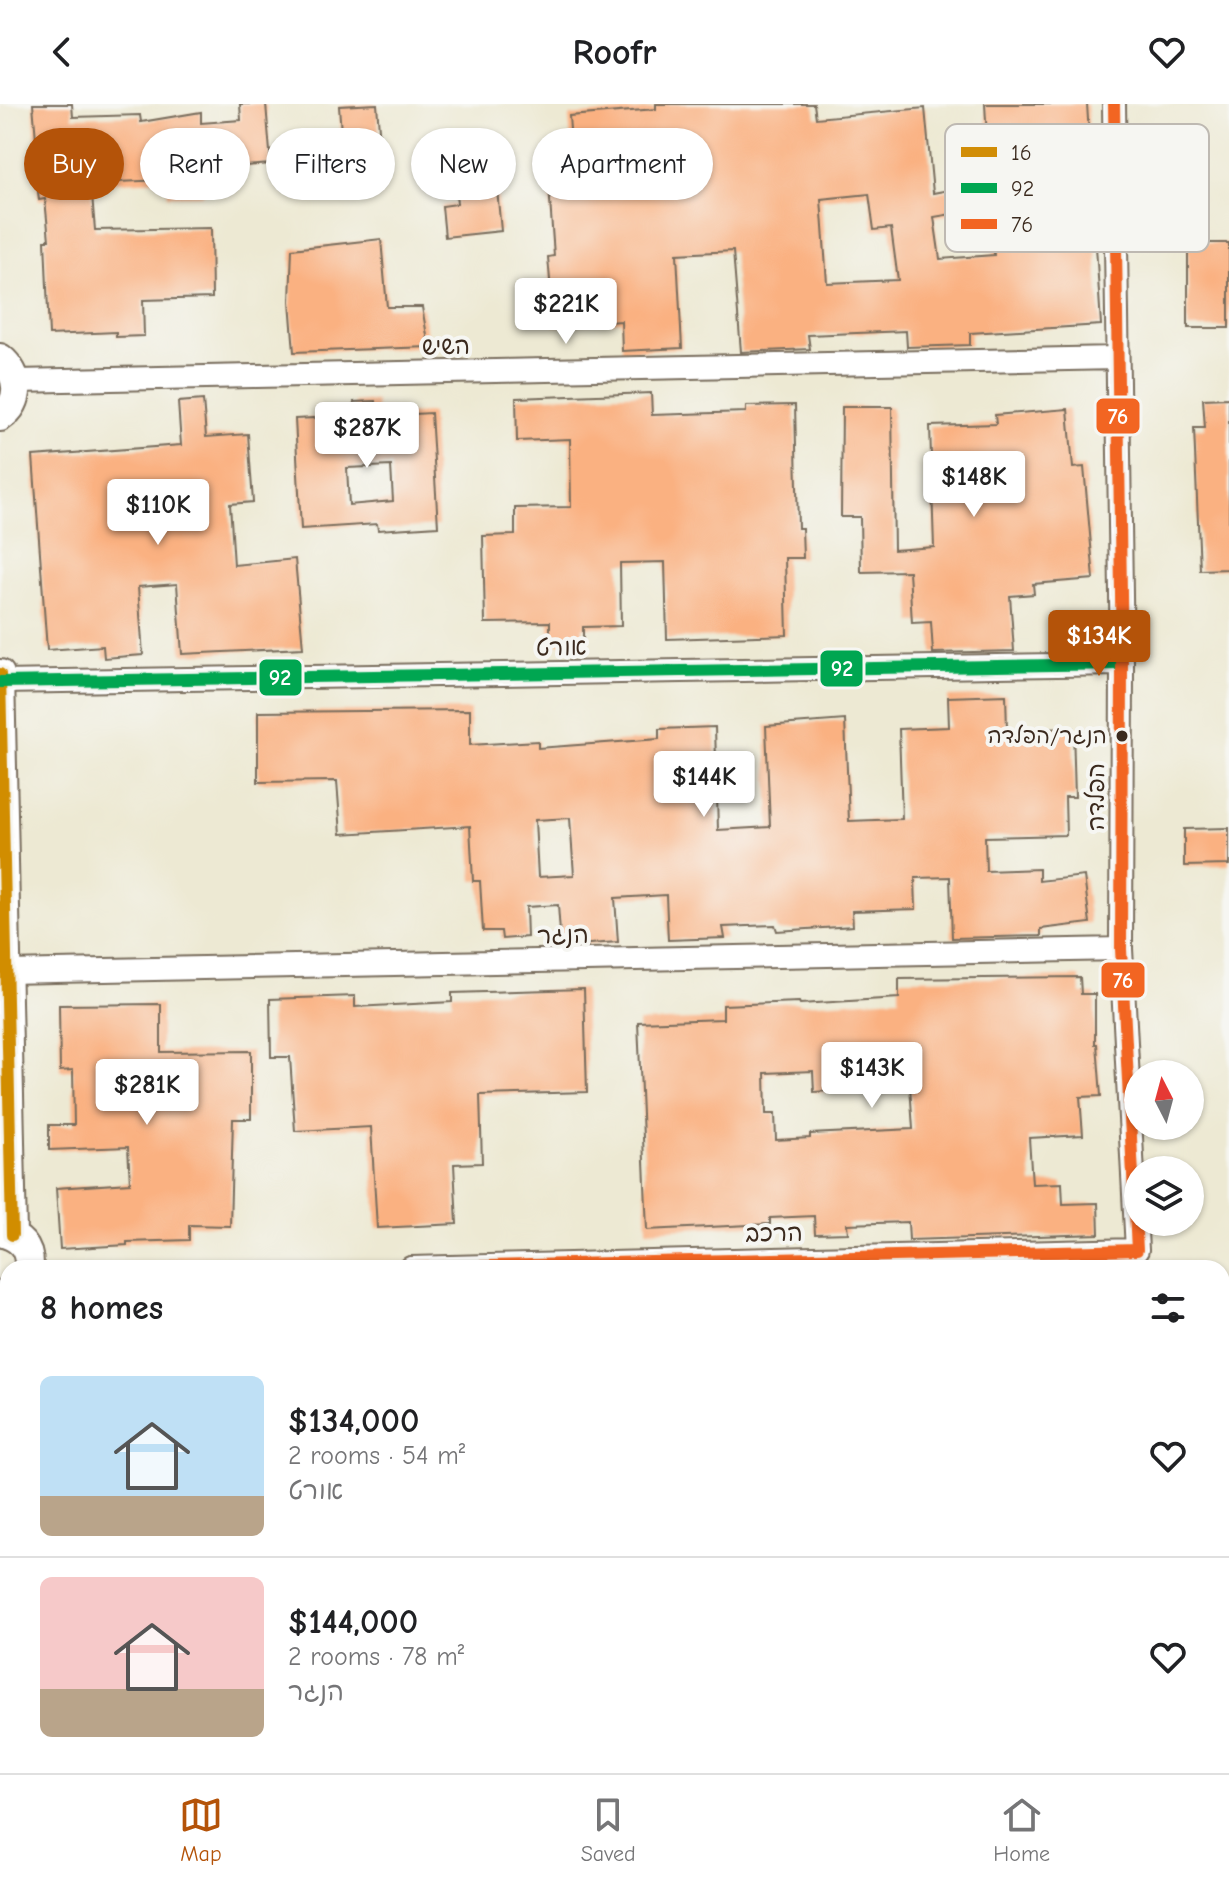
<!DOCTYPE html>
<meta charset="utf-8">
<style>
:root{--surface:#fff;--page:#f6f6f6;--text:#202124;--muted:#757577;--line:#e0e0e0;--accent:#b45309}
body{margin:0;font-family:"Comic Neue","Playpen Sans Hebrew",sans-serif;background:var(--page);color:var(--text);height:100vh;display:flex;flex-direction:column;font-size:30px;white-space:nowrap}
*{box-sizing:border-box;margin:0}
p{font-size:26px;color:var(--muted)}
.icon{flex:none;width:44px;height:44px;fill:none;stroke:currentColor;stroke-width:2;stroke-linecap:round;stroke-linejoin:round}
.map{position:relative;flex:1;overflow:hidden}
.sheet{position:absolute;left:0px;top:1156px;width:1230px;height:514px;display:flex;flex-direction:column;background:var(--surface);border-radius:24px 24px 0 0;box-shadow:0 2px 6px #0004}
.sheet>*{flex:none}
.hud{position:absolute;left:24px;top:24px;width:800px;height:72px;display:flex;gap:16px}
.needle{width:52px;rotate:354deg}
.fabs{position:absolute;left:1124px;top:956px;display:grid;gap:16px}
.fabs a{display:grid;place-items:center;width:80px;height:80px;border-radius:50%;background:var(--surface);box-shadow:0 2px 6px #0004;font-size:40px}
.price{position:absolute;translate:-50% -68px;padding:0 18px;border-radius:8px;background:#fff;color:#222;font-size:26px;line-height:52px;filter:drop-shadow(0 2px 4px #0008)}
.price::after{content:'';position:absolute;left:50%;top:48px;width:24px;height:18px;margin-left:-12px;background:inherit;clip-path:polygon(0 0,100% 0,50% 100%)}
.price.active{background:var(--accent);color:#fff}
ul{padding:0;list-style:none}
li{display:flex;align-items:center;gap:24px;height:200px;padding:0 40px}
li+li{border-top:2px solid var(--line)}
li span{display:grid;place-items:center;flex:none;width:224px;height:160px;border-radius:12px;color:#555}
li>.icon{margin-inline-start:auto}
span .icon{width:96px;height:96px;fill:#fffc;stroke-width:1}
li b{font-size:34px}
h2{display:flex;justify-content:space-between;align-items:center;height:96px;padding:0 40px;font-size:34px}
.tag{padding:0 28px;border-radius:36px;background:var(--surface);box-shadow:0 2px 6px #0004;font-size:28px;line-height:72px}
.tag.active{background:var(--accent);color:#fff}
header{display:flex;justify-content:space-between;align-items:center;height:104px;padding:0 40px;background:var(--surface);font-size:36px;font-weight:600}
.tabs{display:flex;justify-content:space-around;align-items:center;height:112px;border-top:2px solid var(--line);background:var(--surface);font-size:22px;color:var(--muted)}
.tabs a{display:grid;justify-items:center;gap:4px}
.tabs .active{color:var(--accent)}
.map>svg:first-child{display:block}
.green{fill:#acc970;stroke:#747a47;stroke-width:2}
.building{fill:#fab181;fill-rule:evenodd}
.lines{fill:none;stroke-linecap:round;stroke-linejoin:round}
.minor-casing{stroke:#796d5d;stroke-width:26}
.tertiary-casing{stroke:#796d5d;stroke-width:32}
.path{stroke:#796d5d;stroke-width:4;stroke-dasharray:2 6;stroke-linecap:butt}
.minor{stroke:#fff;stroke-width:22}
.tertiary{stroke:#fff;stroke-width:28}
.bus-1-casing{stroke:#f6f6f2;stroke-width:18}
.bus-2-casing{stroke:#f6f6f2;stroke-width:18}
.bus-3-casing{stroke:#f6f6f2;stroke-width:18}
.bus-1{stroke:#d18d06;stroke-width:12}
.bus-2{stroke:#00a651;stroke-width:12}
.bus-3{stroke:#f26522;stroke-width:12}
.bus-dot{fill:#3b2a1e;stroke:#f6f6f2;stroke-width:3}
.labels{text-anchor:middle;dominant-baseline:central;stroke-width:8;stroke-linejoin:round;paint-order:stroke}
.bus-label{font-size:22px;fill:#3b2a1e;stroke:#f6f6f2;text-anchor:end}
.street-label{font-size:24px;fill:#3b2a1e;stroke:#f6f6f2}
.key{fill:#f6f6f2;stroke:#beb9b2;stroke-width:2}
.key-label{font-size:22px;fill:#3b2a1e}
.line-badge{stroke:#f6f6f2;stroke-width:3}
.badge-label{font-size:22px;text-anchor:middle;font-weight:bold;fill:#fff}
</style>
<header><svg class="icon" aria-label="back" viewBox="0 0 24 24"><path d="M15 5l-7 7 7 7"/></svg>Roofr<svg class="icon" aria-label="heart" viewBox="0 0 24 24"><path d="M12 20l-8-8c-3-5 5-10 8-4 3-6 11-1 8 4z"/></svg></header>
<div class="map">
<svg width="1229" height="1669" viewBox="0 0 1229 1669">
<rect width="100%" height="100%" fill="#f6f6f2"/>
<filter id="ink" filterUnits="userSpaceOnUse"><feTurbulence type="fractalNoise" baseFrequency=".0125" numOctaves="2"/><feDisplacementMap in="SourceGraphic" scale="16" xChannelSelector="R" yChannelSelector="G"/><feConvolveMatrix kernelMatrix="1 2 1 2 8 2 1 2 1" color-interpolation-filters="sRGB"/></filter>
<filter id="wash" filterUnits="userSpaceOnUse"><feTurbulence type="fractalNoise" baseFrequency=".006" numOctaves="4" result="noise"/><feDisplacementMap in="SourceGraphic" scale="32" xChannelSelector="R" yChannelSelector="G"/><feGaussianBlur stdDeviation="1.8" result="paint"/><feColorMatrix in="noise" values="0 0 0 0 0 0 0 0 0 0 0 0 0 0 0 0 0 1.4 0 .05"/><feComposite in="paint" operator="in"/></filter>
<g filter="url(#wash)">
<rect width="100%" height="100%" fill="#ede9d3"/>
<!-- green -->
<path class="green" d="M 1229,1442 L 1229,1669 L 1175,1669 L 1177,1662 L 1222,1662 L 1222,1472 Z"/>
<g id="blocks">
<!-- building -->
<path class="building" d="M 33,0 L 72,0 L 73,13 L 140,11 L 141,18 L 201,8 L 201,19 L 241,16 L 240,0 L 266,0 L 271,60 L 203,65 L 204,91 L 168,91 L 167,76 L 91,79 L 95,126 L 211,124 L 212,194 L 143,196 L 144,232 L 116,233 L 116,228 L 49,231 L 45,136 L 49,136 L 45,95 L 39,96 L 36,70 L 39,70 Z
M 377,0 L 381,53 L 343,55 L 339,2 Z
M 656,0 L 814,0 L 816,14 L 925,4 L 933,89 L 949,86 L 952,110 L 934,113 L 940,155 L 994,151 L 985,0 L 1087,0 L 1101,221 L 970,229 L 970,241 L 907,243 L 906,227 L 808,231 L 810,245 L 741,248 L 733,147 L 677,150 L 682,244 L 622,247 L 621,217 L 554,222 L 548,153 L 554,152 L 548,68 L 573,66 L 569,12 L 656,5 ZM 869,90 L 874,126 L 891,124 L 898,176 L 827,179 L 821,95 Z
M 493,43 L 501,127 L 445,133 L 442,102 L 457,100 L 452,48 Z
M 381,135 L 387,203 L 422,203 L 429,243 L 294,248 L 290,197 L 292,145 Z
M 1188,139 L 1229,139 L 1229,224 L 1188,224 Z
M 651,289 L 652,311 L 746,308 L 746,302 L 795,301 L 798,424 L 802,424 L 803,454 L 785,454 L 787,531 L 667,535 L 665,458 L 620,459 L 621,522 L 583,523 L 583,539 L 550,540 L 550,518 L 485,519 L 483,432 L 515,431 L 515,404 L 571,403 L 570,335 L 517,337 L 516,294 Z
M 1229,294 L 1229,465 L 1200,466 L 1194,324 L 1205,324 L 1203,295 Z
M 203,296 L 206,333 L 248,330 L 253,398 L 230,400 L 234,461 L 295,455 L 303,544 L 182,550 L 177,480 L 138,483 L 143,551 L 104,554 L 103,542 L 47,546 L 33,352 L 181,341 L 178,298 Z
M 376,297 L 377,312 L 431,309 L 438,422 L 378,426 L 377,420 L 301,425 L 295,315 L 355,312 L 354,298 ZM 391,362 L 393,397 L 349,401 L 347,364 Z
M 842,303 L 892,303 L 894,446 L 934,443 L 930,322 L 996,320 L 995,311 L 1068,305 L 1073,364 L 1084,363 L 1094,475 L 1033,480 L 1034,490 L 1010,492 L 1014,547 L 933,549 L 931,518 L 912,519 L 909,467 L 861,468 L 860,413 L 841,413 Z
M 1006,591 L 1007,626 L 1073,624 L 1075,693 L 1065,693 L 1066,731 L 985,733 L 986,767 L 1039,765 L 1039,777 L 1084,772 L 1090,819 L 1041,825 L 1041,832 L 952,834 L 950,773 L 915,774 L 916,805 L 852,807 L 853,822 L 777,827 L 775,821 L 723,823 L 725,834 L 668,836 L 666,791 L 615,794 L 618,838 L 561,842 L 558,801 L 526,803 L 527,833 L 502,835 L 501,827 L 483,827 L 480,777 L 473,777 L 470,722 L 341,730 L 337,677 L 258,678 L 258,608 L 470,606 L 470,641 L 538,637 L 538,644 L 659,635 L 659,625 L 715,623 L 718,726 L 770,723 L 766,622 L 845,616 L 849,717 L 902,715 L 899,625 L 949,623 L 948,593 ZM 570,714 L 574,771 L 538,773 L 535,716 Z
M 1229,724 L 1229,761 L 1184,762 L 1184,725 Z
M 1080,873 L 1081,890 L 1095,890 L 1095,940 L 1097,940 L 1101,992 L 1080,993 L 1083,1031 L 1029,1034 L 1032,1080 L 1062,1079 L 1063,1100 L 1098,1099 L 1099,1130 L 909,1136 L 908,1118 L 847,1120 L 848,1129 L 815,1130 L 814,1112 L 770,1114 L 770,1120 L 647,1126 L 638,918 L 723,915 L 723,901 L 799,898 L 800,900 L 899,894 L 899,875 ZM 813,967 L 814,988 L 910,982 L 913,1025 L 810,1030 L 810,1034 L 776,1036 L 775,1010 L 766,1010 L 765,969 Z
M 584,885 L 587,988 L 480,991 L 482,1059 L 454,1060 L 457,1120 L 377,1124 L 371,1023 L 295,1027 L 290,953 L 271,953 L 270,895 L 355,892 L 355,903 L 452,898 L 452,889 Z
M 161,900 L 161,948 L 251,947 L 251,1015 L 233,1015 L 230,1122 L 189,1121 L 189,1136 L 127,1138 L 127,1141 L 60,1145 L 56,1084 L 130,1079 L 128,1043 L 49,1046 L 49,1021 L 74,1021 L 73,966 L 60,967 L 59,901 Z"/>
</g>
</g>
<g filter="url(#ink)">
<use href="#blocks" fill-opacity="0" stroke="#796d5d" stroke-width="2"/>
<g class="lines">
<!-- minor casing -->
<g class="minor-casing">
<path id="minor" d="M 17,277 L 1117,254
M 0,578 L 1122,560
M 6,868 L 1121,845
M 411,1164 L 1137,1146 L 1121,845 L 1122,560 L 1114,0
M 637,1662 L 645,1669
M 407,1669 L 419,1662"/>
</g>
<!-- tertiary casing -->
<g class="tertiary-casing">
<path id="tertiary" d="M 0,254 C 20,270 23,298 0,313
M 0,570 L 12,1131
M 0,1128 C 20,1133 30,1143 29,1164
M 0,1192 L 8,1190
M 8,1669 L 8,1662"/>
</g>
<!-- path -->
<path class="path" d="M 560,1662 L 576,1669
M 441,1667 L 466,1662"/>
<!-- minor -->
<use href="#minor" class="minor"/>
<!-- tertiary -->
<use href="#tertiary" class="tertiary"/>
<!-- bus-1 casing -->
<g class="bus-1-casing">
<path id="bus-1" d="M 0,570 L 12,1131"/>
</g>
<!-- bus-2 casing -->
<g class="bus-2-casing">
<path id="bus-2" d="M 0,578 L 1122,560"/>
</g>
<!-- bus-3 casing -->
<g class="bus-3-casing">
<path id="bus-3" d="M 411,1164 L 1137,1146 L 1121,845 L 1122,560 L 1114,0"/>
</g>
<!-- bus-1 -->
<use href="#bus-1" class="bus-1"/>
<!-- bus-2 -->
<use href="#bus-2" class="bus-2"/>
<!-- bus-3 -->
<use href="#bus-3" class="bus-3"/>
</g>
</g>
<!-- markers -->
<circle class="bus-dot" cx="1122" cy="632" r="7"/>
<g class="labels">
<!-- bus labels -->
<g class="bus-label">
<text x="1107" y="632">הנגר/הפלדה</text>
</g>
<!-- street labels -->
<g class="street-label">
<text transform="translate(446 242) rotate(-1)">השיש</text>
<text transform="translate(561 543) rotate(-1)">אורט</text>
<text transform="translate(1096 693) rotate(-90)">הפלדה</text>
<text transform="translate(563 831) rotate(-1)">הנגר</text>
<text transform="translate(774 1129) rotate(-1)">הרכב</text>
</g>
</g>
<!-- legend -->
<rect x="945" y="20" width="264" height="128" rx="12" class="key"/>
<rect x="961" y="43" width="36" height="10" fill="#d18d06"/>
<rect x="961" y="79" width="36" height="10" fill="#00a651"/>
<rect x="961" y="115" width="36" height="10" fill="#f26522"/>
<g class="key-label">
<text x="1011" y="56">16</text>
<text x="1011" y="92">92</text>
<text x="1011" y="128">76</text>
</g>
<g class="line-badge">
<rect x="1095" y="293" width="46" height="38" rx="8" fill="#f26522"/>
<rect x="819" y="545" width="45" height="39" rx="8" fill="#00a651"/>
<rect x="258" y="554" width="45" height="39" rx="8" fill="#00a651"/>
<rect x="1100" y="857" width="46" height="38" rx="8" fill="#f26522"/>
</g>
<g class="badge-label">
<text x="1118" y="320">76</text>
<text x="842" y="572">92</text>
<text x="280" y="581">92</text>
<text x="1123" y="884">76</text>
</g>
</svg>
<div class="fabs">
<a><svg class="needle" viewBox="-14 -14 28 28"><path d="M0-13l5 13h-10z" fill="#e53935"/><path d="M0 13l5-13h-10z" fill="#757577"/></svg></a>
<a><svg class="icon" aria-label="layers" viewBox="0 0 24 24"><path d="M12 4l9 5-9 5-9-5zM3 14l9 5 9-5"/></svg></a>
</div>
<b class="price" style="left:566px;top:242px">$221K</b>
<b class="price" style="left:367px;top:366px">$287K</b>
<b class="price" style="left:974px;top:415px">$148K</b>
<b class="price" style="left:158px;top:443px">$110K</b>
<b class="price active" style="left:1099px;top:574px">$134K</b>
<b class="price" style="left:704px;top:715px">$144K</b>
<b class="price" style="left:872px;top:1006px">$143K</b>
<b class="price" style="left:147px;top:1023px">$281K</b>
<div class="hud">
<a class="tag active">Buy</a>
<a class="tag">Rent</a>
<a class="tag">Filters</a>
<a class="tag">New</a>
<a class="tag">Apartment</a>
</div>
<section class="sheet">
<h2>8 homes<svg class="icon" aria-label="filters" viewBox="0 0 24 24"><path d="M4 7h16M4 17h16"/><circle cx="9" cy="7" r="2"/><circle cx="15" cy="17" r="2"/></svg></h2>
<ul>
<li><span style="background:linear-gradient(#bfe0f5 75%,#b9a48a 0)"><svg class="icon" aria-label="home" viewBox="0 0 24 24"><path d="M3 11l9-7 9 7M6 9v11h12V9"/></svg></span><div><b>$134,000</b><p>2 rooms · 54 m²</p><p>אורט</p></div><svg class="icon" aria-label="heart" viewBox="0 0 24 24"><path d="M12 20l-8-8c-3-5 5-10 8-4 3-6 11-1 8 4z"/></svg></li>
<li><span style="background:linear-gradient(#f6c9c9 70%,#b9a48a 0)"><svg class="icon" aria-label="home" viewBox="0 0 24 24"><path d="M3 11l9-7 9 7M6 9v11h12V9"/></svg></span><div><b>$144,000</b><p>2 rooms · 78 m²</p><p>הנגר</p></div><svg class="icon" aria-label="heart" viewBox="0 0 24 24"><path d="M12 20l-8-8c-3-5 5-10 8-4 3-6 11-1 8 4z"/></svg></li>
</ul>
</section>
</div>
<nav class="tabs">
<a class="active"><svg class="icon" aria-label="map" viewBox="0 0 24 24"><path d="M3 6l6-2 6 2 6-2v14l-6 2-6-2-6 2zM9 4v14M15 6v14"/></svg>Map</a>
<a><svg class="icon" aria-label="saved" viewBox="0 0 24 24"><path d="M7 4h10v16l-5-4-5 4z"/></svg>Saved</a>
<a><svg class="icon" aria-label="home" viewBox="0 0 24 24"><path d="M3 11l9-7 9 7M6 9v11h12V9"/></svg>Home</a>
</nav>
